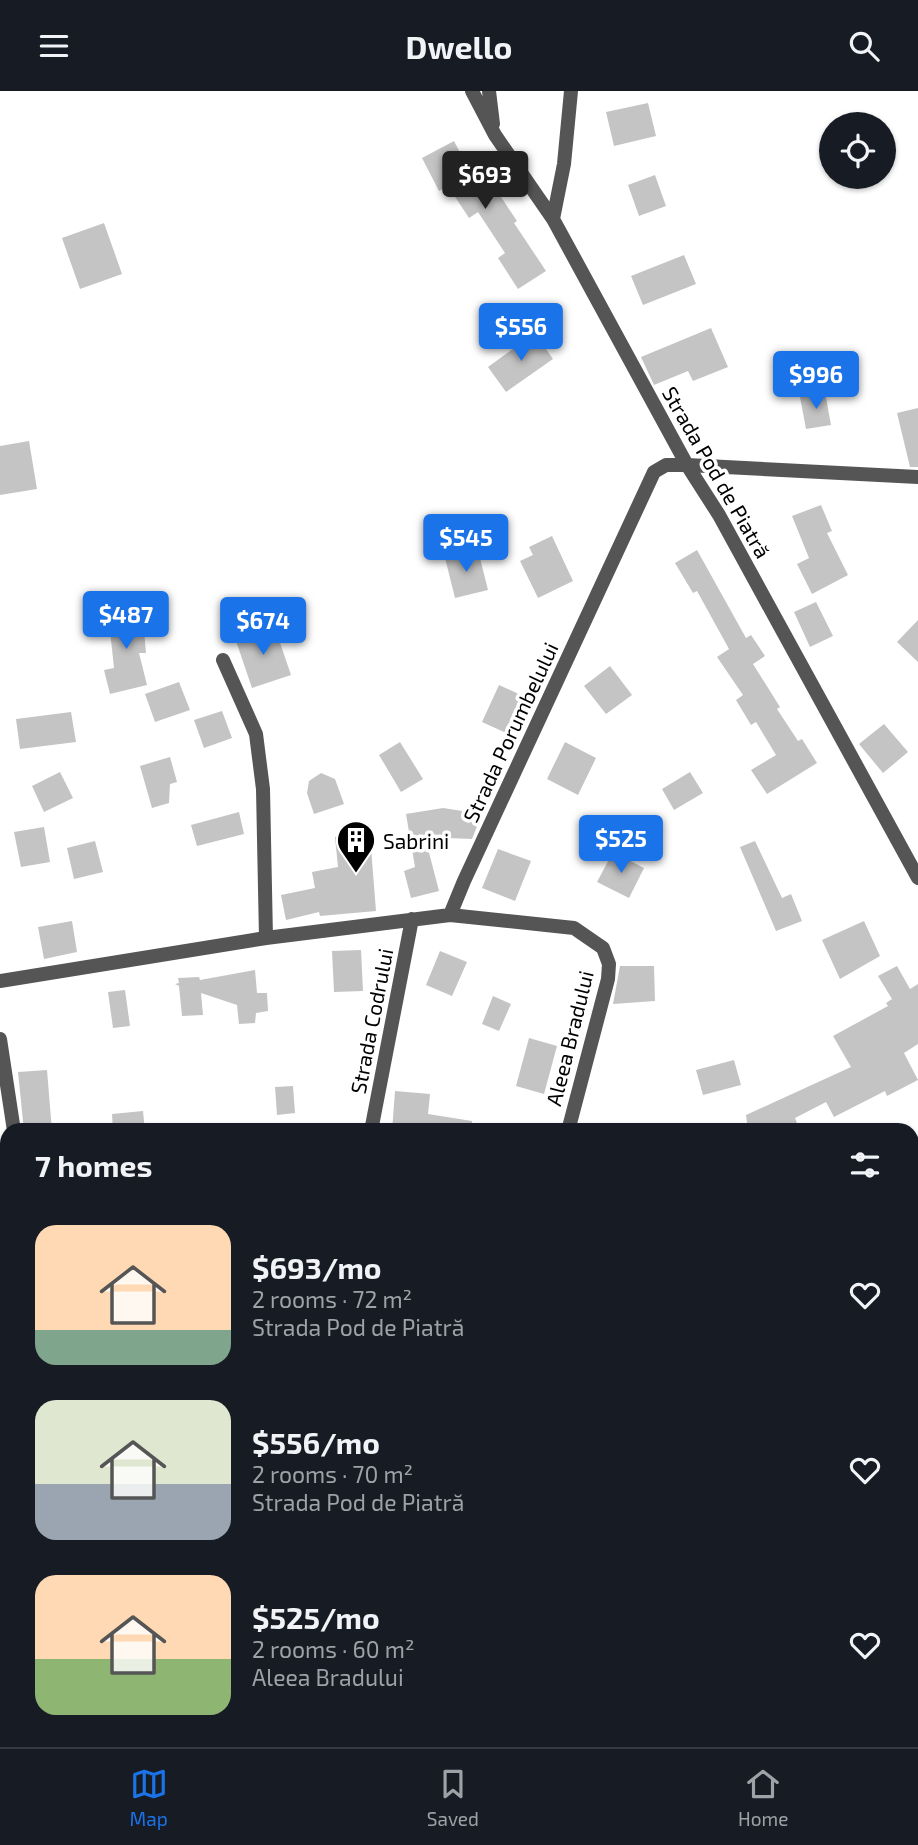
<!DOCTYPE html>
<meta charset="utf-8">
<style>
:root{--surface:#171b24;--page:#242831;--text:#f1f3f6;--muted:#9ea1a6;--line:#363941;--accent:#1a73e8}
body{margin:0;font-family:"Exo 2",sans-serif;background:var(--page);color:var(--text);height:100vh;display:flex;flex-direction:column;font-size:26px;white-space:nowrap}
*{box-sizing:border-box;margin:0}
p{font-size:23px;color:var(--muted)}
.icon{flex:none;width:38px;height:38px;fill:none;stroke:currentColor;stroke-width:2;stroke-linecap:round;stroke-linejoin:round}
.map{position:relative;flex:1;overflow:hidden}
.details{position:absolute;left:0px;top:1032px;width:919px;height:625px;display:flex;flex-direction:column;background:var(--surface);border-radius:21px 21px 0 0;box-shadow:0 2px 5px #0004}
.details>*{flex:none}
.controls{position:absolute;left:819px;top:21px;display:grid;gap:14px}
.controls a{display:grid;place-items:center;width:77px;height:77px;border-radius:50%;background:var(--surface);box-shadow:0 2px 5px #0004;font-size:35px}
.price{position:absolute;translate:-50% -60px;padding:0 16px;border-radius:7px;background:var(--accent);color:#fff;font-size:23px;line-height:46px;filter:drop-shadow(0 2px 4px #0008)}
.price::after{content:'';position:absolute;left:50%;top:42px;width:21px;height:16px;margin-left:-10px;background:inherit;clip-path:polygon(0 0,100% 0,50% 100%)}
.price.active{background:#222;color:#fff}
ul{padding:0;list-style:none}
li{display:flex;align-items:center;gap:21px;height:175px;padding:0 35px}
li span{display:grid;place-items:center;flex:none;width:196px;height:140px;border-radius:21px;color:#555}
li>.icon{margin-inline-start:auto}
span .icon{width:84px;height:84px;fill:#fffc;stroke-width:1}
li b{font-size:30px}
h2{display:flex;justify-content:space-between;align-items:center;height:84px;padding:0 35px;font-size:30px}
header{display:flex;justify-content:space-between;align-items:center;height:91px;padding:0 35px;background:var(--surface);font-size:32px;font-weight:700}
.tabs{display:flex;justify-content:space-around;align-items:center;height:98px;border-top:2px solid var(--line);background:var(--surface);font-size:19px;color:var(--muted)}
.tabs a{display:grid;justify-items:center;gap:4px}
.tabs .active{color:var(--accent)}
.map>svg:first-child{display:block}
.green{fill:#dcdcdc}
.building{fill:#c4c4c4}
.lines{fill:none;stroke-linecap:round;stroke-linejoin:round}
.minor{stroke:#555;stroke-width:14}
.labels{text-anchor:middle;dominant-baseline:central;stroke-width:7;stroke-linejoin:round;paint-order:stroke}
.street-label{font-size:21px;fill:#000;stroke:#fff}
.poi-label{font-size:21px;fill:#000;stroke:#fff;text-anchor:start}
</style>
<header><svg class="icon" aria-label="menu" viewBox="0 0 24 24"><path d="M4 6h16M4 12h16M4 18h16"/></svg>Dwello<svg class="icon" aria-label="search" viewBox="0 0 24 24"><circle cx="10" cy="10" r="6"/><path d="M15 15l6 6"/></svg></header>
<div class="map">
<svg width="918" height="1656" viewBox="0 0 918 1656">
<rect width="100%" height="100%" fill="#fff"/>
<!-- green -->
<path class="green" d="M 912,1577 L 918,1577 L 918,1656 L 293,1656 L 313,1650 L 912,1650 Z"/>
<!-- building -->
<path class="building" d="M 648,12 L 656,45 L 614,55 L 606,21 Z
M 454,50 L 476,92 L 487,85 L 517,130 L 514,132 L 546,180 L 518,198 L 498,167 L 505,162 L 478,121 L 469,127 L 448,95 L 439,100 L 422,67 Z
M 655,84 L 666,115 L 639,125 L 628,94 Z
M 104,132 L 122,183 L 80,198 L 62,147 Z
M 684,164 L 696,193 L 643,214 L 631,185 Z
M 711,237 L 728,276 L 693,290 L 688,280 L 654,294 L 641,266 Z
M 535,242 L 553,268 L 506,301 L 488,276 Z
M 825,301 L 831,334 L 806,338 L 800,306 Z
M 918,317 L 918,376 L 910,376 L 897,322 Z
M 29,350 L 37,398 L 0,404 L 0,355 Z
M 821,414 L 832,440 L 827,442 L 848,484 L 812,503 L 797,473 L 809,467 L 792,425 Z
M 552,445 L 573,490 L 538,507 L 520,470 L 533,464 L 529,456 Z
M 478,459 L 488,499 L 455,507 L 445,467 Z
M 697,459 L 746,547 L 751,544 L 765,565 L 753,573 L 780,616 L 777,618 L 798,650 L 802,648 L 817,672 L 767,703 L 751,679 L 776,664 L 756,631 L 751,634 L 736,609 L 743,604 L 717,566 L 729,558 L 697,500 L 693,502 L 675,472 Z
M 816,511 L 833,545 L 810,556 L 794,521 Z
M 142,518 L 146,562 L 139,562 L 147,594 L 110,603 L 104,579 L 114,577 L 108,521 Z
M 918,529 L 918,571 L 897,551 Z
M 274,534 L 291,584 L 252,597 L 235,547 Z
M 610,575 L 632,604 L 606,623 L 584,595 Z
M 179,591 L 190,619 L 155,631 L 145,603 Z
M 499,594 L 532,609 L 515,646 L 482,631 Z
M 222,620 L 232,647 L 204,657 L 194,629 Z
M 71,621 L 76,651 L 20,658 L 16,628 Z
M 884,633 L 908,661 L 883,682 L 859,653 Z
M 400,651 L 423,688 L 401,701 L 379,664 Z
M 565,651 L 596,667 L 578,704 L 547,688 Z
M 170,666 L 177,691 L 170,693 L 169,712 L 152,717 L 140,675 Z
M 60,681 L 73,707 L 44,721 L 32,695 Z
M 690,681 L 703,702 L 674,719 L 662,698 Z
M 321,682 L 335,688 L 344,713 L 314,723 L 307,702 L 309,690 Z
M 443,717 L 482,723 L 472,748 L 448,747 L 426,750 L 439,800 L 411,807 L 404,780 L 415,776 L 406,723 Z
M 239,721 L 244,743 L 197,755 L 191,734 Z
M 44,736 L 50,771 L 21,776 L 14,741 Z
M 370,744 L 376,820 L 320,825 L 319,821 L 286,829 L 281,804 L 315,797 L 312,781 L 338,776 L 335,746 Z
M 95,750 L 103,781 L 74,788 L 67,757 Z
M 755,750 L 782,807 L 791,803 L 802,830 L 776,840 L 740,756 Z
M 498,758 L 531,770 L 515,810 L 482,797 Z
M 613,761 L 644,777 L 629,807 L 597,791 Z
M 72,830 L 77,861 L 44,868 L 38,836 Z
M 864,830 L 880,865 L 840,888 L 822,849 Z
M 361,859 L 363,900 L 334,901 L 332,860 Z
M 440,860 L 467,871 L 452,905 L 426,894 Z
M 620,875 L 654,875 L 655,910 L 613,913 Z
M 897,875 L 910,898 L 918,893 L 918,953 L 904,962 L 918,989 L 887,1005 L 885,1000 L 834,1026 L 826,1011 L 795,1027 L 800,1040 L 748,1040 L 746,1024 L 851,976 L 833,945 L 888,915 L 886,912 L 892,908 L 878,885 Z
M 255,879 L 257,902 L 267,902 L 268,920 L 256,922 L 255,932 L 239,933 L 237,914 L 201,902 L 203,924 L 182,925 L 179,895 L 175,893 L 179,892 L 178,887 L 199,886 L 200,889 Z
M 125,899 L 130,935 L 113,937 L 108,901 Z
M 493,905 L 511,913 L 499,940 L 482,933 Z
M 529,947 L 557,955 L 544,1003 L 516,995 Z
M 734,969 L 741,994 L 703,1004 L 696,979 Z
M 47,979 L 52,1040 L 24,1040 L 18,981 Z
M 293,995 L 295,1022 L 277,1024 L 275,996 Z
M 395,1000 L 430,1003 L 428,1023 L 472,1030 L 472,1040 L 392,1040 Z
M 143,1020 L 145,1040 L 113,1040 L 112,1023 Z"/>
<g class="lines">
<!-- minor -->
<path class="minor" d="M 472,0 L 495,44 L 553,128 L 687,374 L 719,424 L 918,787
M 489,0 L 493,33
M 553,128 L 564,73 L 571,0
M 223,569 L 256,643 L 263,698 L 266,847
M 450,824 L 574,837 L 603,857 L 609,873 L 608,888 L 568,1040
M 0,890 L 266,847 L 450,824 L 464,790 L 654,381 L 666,374 L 687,374 L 918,386
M 0,948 L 14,1040
M 371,1040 L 412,828
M 0,1098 L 7,1098
M 912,1165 L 918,1166
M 0,1429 L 7,1428
M 192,1656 L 193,1650"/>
</g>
<!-- icons -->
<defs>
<g id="building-pin" transform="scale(2.0125)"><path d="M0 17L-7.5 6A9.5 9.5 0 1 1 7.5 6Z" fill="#000" stroke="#fff"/><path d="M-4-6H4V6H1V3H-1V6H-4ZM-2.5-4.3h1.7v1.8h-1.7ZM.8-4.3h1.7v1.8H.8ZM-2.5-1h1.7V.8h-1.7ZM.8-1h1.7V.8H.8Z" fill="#fff"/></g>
</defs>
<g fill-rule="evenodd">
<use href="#building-pin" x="356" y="749"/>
</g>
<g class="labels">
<!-- street labels -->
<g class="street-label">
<text transform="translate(717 381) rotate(60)">Strada Pod de Piatră</text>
<text transform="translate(510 641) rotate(-65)">Strada Porumbelului</text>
<text transform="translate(371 930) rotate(-79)">Strada Codrului</text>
<text transform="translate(569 947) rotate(-76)">Aleea Bradului</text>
</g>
<!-- poi labels -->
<g class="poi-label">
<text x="383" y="749">Sabrini</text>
</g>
</g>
</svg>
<div class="controls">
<a><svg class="icon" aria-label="locate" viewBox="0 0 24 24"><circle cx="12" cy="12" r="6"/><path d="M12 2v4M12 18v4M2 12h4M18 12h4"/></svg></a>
</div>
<b class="price active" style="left:485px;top:120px">$693</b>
<b class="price" style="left:521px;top:272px">$556</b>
<b class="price" style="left:816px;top:320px">$996</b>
<b class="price" style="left:466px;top:483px">$545</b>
<b class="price" style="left:126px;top:560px">$487</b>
<b class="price" style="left:263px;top:566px">$674</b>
<b class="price" style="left:621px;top:784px">$525</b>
<section class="details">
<h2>7 homes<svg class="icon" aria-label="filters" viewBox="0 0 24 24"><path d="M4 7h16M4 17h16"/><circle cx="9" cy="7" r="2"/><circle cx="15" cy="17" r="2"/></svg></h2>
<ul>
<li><span style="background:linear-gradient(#ffd9b3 75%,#7fa58c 0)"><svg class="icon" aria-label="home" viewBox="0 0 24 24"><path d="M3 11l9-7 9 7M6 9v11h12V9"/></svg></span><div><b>$693/mo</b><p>2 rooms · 72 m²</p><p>Strada Pod de Piatră</p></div><svg class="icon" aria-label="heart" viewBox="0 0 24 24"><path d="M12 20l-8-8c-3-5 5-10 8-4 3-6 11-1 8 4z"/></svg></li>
<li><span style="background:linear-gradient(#dfe7d0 60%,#9aa5b1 0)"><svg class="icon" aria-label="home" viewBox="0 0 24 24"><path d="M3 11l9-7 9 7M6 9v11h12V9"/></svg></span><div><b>$556/mo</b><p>2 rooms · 70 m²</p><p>Strada Pod de Piatră</p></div><svg class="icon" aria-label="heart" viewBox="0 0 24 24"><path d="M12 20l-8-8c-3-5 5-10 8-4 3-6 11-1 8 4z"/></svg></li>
<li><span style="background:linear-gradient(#ffd9b3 60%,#8fb573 0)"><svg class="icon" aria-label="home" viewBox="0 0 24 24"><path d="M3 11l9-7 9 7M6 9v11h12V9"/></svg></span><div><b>$525/mo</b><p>2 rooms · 60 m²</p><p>Aleea Bradului</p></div><svg class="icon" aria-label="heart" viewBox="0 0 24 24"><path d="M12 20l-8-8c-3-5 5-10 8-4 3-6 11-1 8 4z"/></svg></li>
</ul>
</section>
</div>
<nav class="tabs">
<a class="active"><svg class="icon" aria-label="map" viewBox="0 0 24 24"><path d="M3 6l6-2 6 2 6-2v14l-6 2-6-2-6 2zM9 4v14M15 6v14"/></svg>Map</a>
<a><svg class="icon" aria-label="saved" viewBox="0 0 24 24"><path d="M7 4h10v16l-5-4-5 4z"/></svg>Saved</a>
<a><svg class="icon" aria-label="home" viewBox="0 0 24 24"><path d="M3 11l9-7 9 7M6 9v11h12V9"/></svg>Home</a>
</nav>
